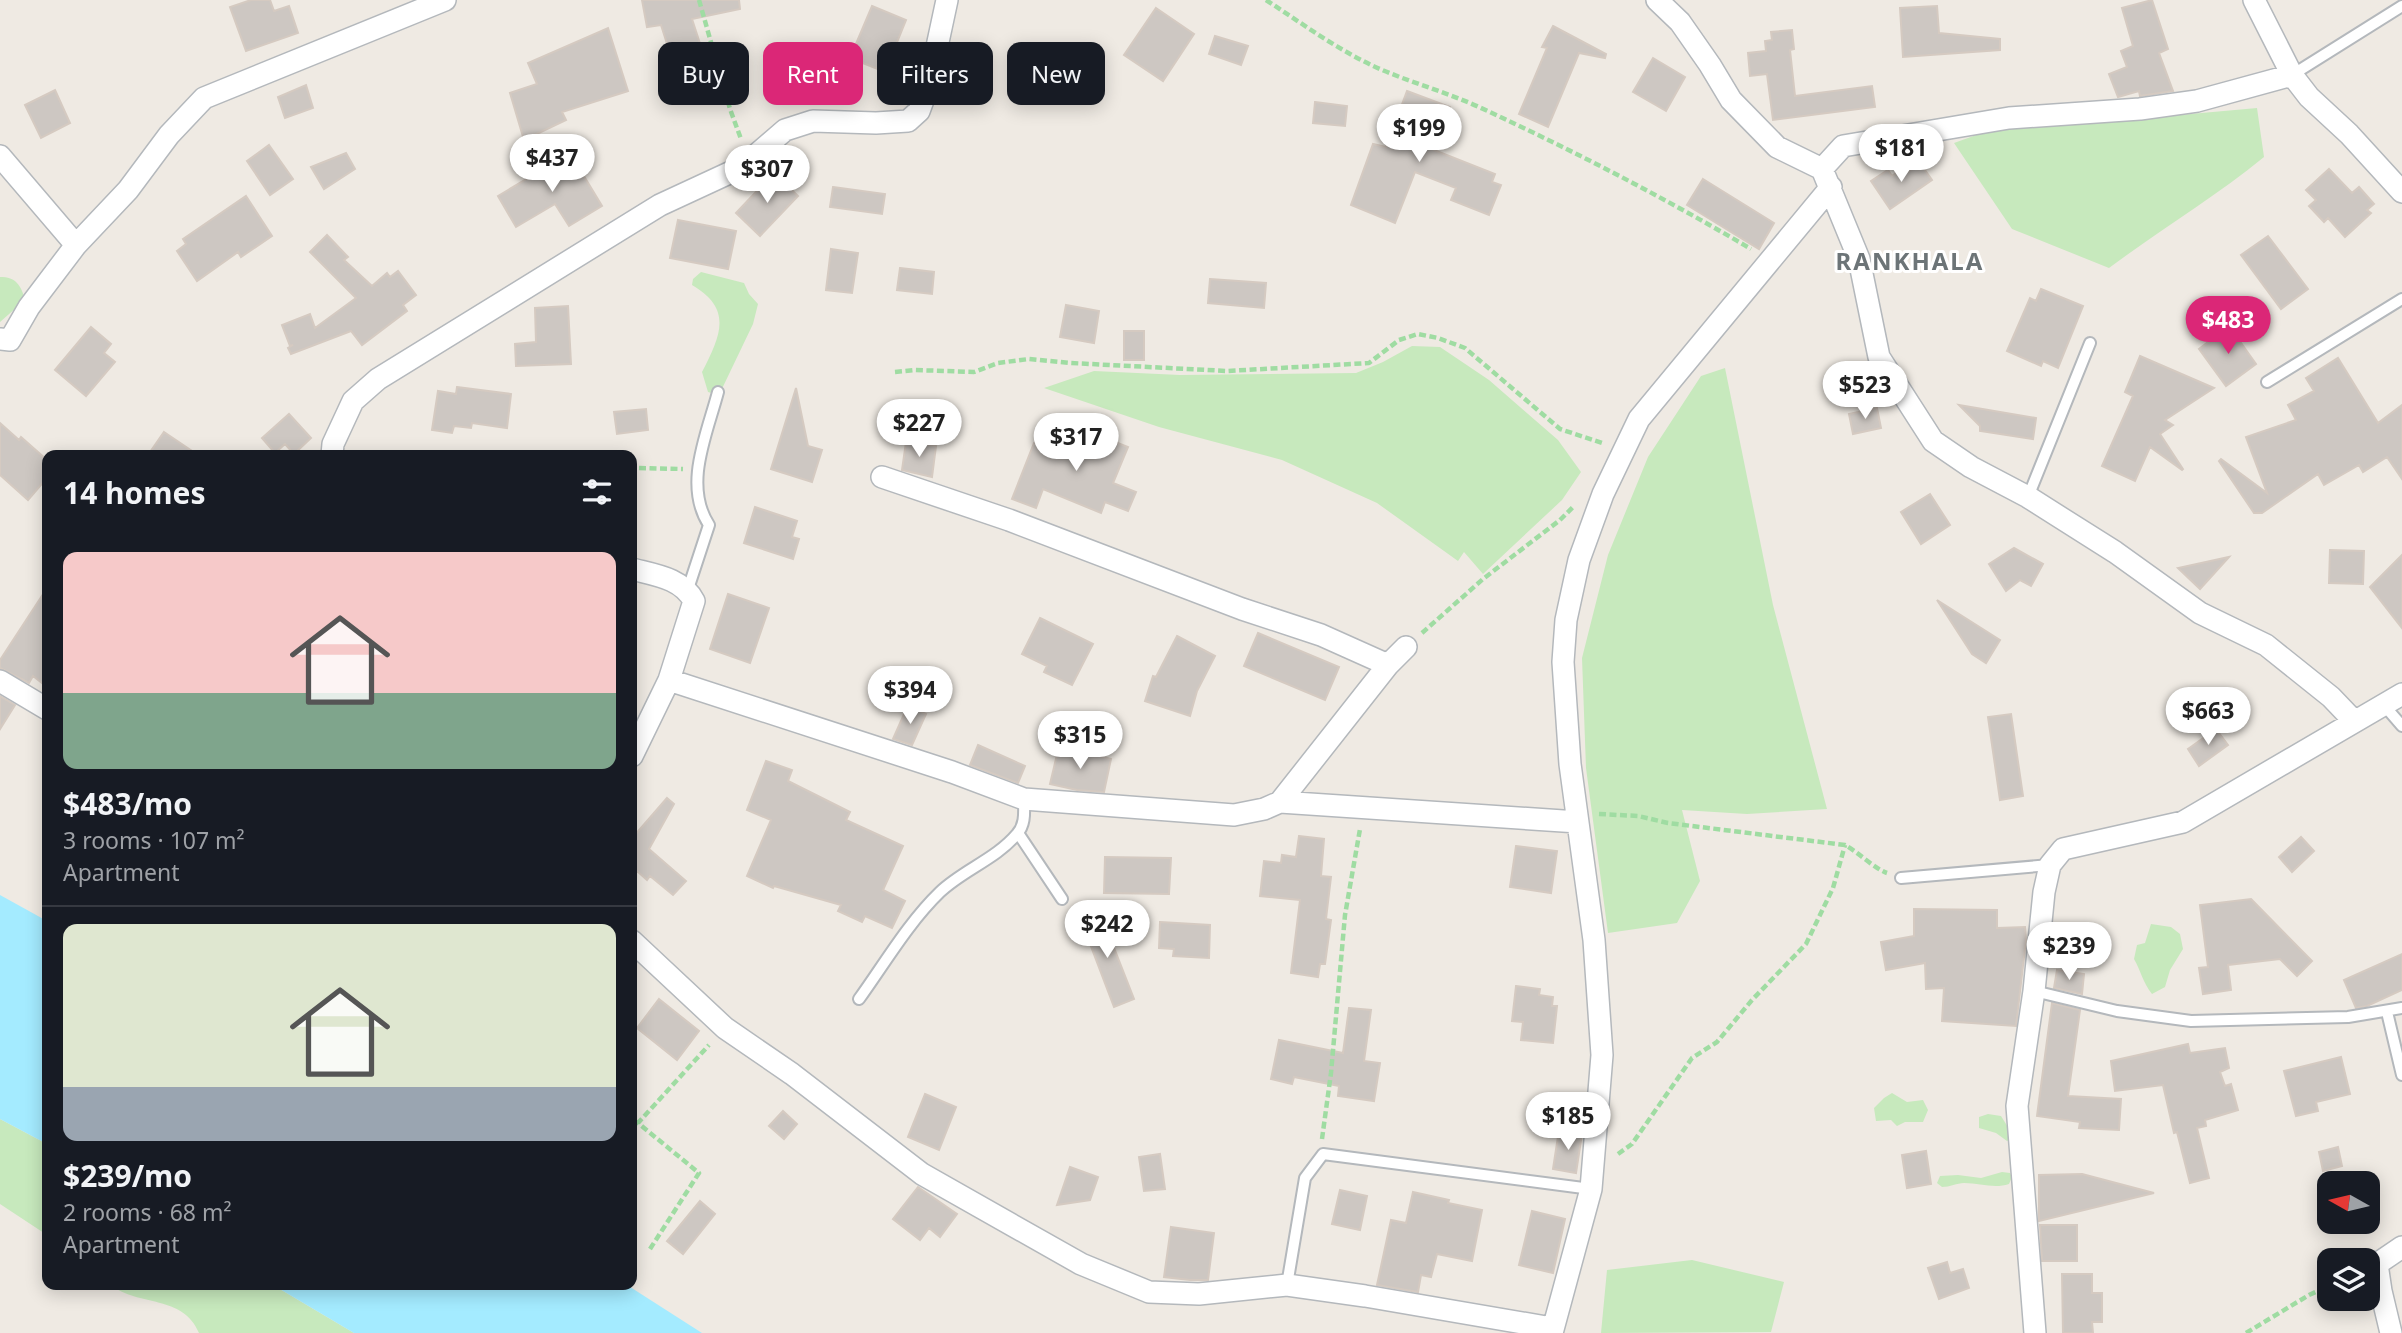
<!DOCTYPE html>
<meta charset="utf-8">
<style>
:root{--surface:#171b24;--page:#20242c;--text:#f1f3f6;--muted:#9ea1a6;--line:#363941;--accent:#db2777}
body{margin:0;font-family:"Noto Sans",sans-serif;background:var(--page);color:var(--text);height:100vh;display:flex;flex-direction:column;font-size:26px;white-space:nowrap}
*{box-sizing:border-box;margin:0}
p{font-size:23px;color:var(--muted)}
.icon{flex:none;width:38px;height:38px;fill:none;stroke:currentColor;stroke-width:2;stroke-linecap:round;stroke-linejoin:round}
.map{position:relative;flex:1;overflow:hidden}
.panel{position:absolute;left:42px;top:450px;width:595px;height:840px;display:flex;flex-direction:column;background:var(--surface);border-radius:14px;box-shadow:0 4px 18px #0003}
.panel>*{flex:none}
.banner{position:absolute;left:658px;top:42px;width:665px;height:63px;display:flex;gap:14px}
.needle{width:46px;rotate:278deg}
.tools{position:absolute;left:2317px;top:1171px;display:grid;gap:14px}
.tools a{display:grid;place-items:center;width:63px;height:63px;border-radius:14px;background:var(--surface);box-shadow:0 4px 18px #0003;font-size:35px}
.price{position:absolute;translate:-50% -60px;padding:0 16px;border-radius:24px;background:#fff;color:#222;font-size:23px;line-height:46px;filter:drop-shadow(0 2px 4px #0008)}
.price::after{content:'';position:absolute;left:50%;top:42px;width:21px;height:16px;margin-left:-10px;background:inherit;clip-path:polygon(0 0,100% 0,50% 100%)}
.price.on{background:var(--accent);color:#fff}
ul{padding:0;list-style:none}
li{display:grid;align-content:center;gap:14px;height:371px;padding:0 21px}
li+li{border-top:2px solid var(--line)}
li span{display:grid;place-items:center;height:217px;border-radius:14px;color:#555}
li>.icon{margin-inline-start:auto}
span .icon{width:126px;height:126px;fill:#fffc;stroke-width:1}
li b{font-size:30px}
h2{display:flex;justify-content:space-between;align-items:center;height:84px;padding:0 21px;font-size:30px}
.chip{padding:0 24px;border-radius:14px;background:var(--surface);box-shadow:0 4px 18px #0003;font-size:24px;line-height:63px}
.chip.on{background:var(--accent);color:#fff}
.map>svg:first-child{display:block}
.green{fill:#c7e9bd}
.water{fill:#a4ebff}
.building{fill:#cdc7c2;stroke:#d5cac1;stroke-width:2}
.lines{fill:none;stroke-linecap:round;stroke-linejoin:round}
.lane-casing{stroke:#b4b8bc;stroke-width:14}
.street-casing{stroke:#b4b8bc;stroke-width:24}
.path{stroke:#9fdca2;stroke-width:4.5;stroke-dasharray:7 3.5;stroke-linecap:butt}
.lane{stroke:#fff;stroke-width:10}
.street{stroke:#fff;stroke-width:21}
.labels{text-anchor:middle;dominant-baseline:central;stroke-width:6;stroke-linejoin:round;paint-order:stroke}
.district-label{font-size:24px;font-weight:bold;letter-spacing:2px;fill:#6c7477;stroke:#fff}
</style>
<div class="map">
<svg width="2402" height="1333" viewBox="0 0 2402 1333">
<rect width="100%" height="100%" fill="#efeae3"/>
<!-- green -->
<path class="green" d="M 2257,108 L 2264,157 C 2215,197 2160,230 2109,268 L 2012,229 L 1954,143 L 1993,129 L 2069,125 Z
M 701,272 L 744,283 L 749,294 L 758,304 L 753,324 L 719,395 L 708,392 L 702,372 C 721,335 733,309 692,285 L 693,279 Z
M 0,277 C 16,277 21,285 25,300 L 0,322 Z
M 1412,346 L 1440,347 L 1489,380 L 1558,440 L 1581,472 L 1562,500 L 1483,574 L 1464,552 L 1458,561 L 1377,503 L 1282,460 L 1159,427 L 1044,388 L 1094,371 L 1180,375 L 1356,373 L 1383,362 Z
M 1725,368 L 1773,605 L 1827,809 L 1747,814 L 1682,810 L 1700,881 L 1677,923 L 1608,933 L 1586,768 L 1582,658 L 1608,555 L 1648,457 L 1701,376 Z
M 2151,924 L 2171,927 L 2180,934 L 2183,949 L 2170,970 L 2165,987 L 2152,994 C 2143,983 2141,971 2134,959 L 2137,945 L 2145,943 Z
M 1892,1093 L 1907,1102 L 1923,1100 L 1928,1110 L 1923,1122 L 1905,1122 L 1897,1126 L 1891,1120 L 1876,1121 L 1874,1108 L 1884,1098 Z
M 1988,1114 L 2001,1116 L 2011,1132 L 2011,1139 L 2007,1141 L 1996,1133 L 1979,1128 L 1979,1117 Z
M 0,1119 L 47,1144 L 47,1235 L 0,1204 Z
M 2002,1172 L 2010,1173 L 2012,1177 L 2009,1184 C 1994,1189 1980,1183 1964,1183 C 1957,1183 1950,1187 1942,1187 L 1937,1183 L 1940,1176 L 1958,1175 L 1981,1178 Z
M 1692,1260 L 1784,1282 L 1771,1332 L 1601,1333 L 1607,1270 Z
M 111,1285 L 273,1285 L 354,1333 L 199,1333 C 183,1294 138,1307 111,1285 Z"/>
<!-- water -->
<path class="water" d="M 0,895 L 47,921 L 47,1144 L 0,1119 Z
M 273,1285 L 627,1285 L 702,1333 L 354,1333 Z"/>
<!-- building -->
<path class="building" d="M 251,0 L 270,0 L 274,11 L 289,6 L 298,33 L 246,51 L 230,7 Z
M 642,0 L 739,0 L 740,9 L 692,19 L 707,65 L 677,75 L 661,25 L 647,27 Z
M 2152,0 L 2168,49 L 2159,53 L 2173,91 L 2140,96 L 2139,91 L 2118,97 L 2109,74 L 2127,67 L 2121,51 L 2133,46 L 2122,8 Z
M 872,6 L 906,20 L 885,72 L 850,58 Z
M 1937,6 L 1939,33 L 2000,39 L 2000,50 L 1903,57 L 1900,8 Z
M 1156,8 L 1194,34 L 1163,81 L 1124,55 Z
M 1553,26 L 1606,54 L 1605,58 L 1579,53 L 1548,127 L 1519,114 L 1547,48 L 1542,47 Z
M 608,28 L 628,91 L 562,112 L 566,120 L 524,140 L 510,93 L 537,84 L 528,63 Z
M 1792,30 L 1794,49 L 1790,50 L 1795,96 L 1872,86 L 1875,107 L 1773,120 L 1767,74 L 1750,76 L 1748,53 L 1766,51 L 1765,41 L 1772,40 L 1771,32 Z
M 1215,36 L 1248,46 L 1241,65 L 1209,54 Z
M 1653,58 L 1685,77 L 1666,111 L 1633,92 Z
M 306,85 L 313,108 L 285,118 L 278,97 Z
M 55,90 L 70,123 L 41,138 L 25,105 Z
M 1407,91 L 1450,107 L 1434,150 L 1495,174 L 1492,182 L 1501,185 L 1489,215 L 1451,200 L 1456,188 L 1415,172 L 1395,223 L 1351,205 L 1373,144 L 1386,147 Z
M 1315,102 L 1347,106 L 1345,126 L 1313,123 Z
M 269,145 L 293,179 L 270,195 L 247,161 Z
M 346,153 L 355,169 L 324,189 L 311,167 Z
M 570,153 L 602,206 L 569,226 L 555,204 L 516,227 L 498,196 Z
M 1920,163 L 1932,180 L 1890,209 L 1871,181 L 1888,170 L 1892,176 L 1906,166 L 1909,171 Z
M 2329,169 L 2352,193 L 2359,187 L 2374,204 L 2367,210 L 2371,213 L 2345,237 L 2328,218 L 2324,222 L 2309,206 L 2316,200 L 2306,190 Z
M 774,173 L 798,196 L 760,236 L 736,213 Z
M 1703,179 L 1774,223 L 1759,249 L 1687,205 Z
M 833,187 L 885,194 L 882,214 L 830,207 Z
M 246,196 L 272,236 L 241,257 L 238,252 L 197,281 L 177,251 L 186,244 L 183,239 Z
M 678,220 L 736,231 L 728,269 L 670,258 Z
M 327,235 L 348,257 L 344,260 L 372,286 L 387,273 L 390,277 L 398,271 L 416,295 L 403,305 L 407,311 L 362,345 L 351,331 L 291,354 L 288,348 L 293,345 L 290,346 L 282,325 L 310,314 L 315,328 L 356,298 L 310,252 Z
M 2268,236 L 2308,289 L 2281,309 L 2241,255 Z
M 831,249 L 858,253 L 852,293 L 826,290 Z
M 900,268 L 934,272 L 932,294 L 897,290 Z
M 1210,279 L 1266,283 L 1264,308 L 1208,303 Z
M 2041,289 L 2083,306 L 2058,368 L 2043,361 L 2041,366 L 2007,351 L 2030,298 L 2036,301 Z
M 1066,305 L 1099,311 L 1094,343 L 1060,337 Z
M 568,306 L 571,364 L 516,366 L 515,344 L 536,342 L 535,308 Z
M 2229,326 L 2256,364 L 2226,386 L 2199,349 Z
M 91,327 L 111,344 L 104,353 L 115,362 L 86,396 L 55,370 Z
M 1124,331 L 1144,331 L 1144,360 L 1124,360 Z
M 2140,356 L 2214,388 L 2165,420 L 2173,425 L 2160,434 L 2183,469 L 2182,470 L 2150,447 L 2135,481 L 2102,466 L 2133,396 L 2125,392 Z
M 2338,358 L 2378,423 L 2402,405 L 2402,479 L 2387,457 L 2363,472 L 2359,465 L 2324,485 L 2318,474 L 2262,513 L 2254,513 L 2219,461 L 2221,459 L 2267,493 L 2246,437 L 2296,420 L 2288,405 L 2314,391 L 2306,378 Z
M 457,387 L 511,394 L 507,428 L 472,423 L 471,428 L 454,426 L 452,433 L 432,430 L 438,391 L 456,394 Z
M 796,388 L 808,446 L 822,450 L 812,482 L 771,469 Z
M 1959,405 L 2036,418 L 2033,439 L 1980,431 L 1980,426 Z
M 1877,408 L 1881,428 L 1853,434 L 1849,414 Z
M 646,409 L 648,430 L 617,434 L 614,412 Z
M 289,414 L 311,438 L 294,454 L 285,444 L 275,453 L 262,438 Z
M 0,423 L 19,440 L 21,437 L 47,460 L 47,478 L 28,500 L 0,475 Z
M 1073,425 L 1128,447 L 1113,483 L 1136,492 L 1128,511 L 1105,502 L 1101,513 L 1043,489 L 1036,508 L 1012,499 L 1034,443 L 1061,453 Z
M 164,432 L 198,455 L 148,455 Z
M 906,442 L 936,446 L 932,477 L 902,470 Z
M 1930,494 L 1950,525 L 1921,544 L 1901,512 Z
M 755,507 L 797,521 L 792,537 L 799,539 L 793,559 L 744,543 Z
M 2014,548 L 2043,564 L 2031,586 L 2020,580 L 2006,591 L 1989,564 Z
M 2330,550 L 2364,551 L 2363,584 L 2329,583 Z
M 2402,555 L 2402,628 L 2370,587 Z
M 2229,557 L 2200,589 L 2178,568 Z
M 47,588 L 47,687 L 33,676 L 29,683 L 0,668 L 0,660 Z
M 728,594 L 769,608 L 750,663 L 710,649 Z
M 1937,600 L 2000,640 L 1986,663 L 1972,654 Z
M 1040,618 L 1093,644 L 1072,685 L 1044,672 L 1047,666 L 1022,654 Z
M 1258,633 L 1339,667 L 1325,700 L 1244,666 Z
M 1177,636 L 1215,656 L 1197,691 L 1190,716 L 1145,701 L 1153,676 L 1156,677 Z
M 0,696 L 15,705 L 0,729 Z
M 908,705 L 926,714 L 912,745 L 893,739 Z
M 2011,714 L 2023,796 L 2000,800 L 1988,717 Z
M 2216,729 L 2228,745 L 2199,766 L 2188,749 Z
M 978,745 L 1025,766 L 1018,783 L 970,765 Z
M 1059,746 L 1111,759 L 1104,792 L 1077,790 L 1050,784 Z
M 766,761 L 792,770 L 788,781 L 850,812 L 846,820 L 903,846 L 883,890 L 905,901 L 892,928 L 865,916 L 862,922 L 838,911 L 841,905 L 774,886 L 773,888 L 747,876 L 771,820 L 747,810 Z
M 667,798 L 674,804 L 649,849 L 686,881 L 673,895 L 650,876 L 647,880 L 637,871 L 632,880 L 632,834 L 634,836 Z
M 1299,836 L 1324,839 L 1321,876 L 1331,877 L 1326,919 L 1331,920 L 1325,964 L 1320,964 L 1318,977 L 1291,973 L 1300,900 L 1260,896 L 1264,861 L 1281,863 L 1282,855 L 1296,857 Z
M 2301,837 L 2314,851 L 2292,872 L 2279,857 Z
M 1516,846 L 1557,851 L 1551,893 L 1510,887 Z
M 1105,857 L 1171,858 L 1169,894 L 1104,893 Z
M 2251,899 L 2312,961 L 2297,976 L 2280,959 L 2228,965 L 2231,990 L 2203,994 L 2199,968 L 2208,967 L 2200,905 Z
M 1914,909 L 1997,910 L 1997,928 L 2025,927 L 2026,940 L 2016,1026 L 1942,1021 L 1944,988 L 1926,989 L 1925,963 L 1886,970 L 1881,942 L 1914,936 Z
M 1100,912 L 1134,999 L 1114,1007 L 1081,920 Z
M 1160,922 L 1210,925 L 1209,958 L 1173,956 L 1174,949 L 1159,948 Z
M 2402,954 L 2402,990 L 2367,1006 L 2356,1008 L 2344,980 Z
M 2057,970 L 2084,974 L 2082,994 L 2054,988 Z
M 1516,986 L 1540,989 L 1539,995 L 1553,997 L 1552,1006 L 1557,1006 L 1553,1043 L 1521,1040 L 1523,1022 L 1512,1021 Z
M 659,999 L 699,1031 L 677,1060 L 637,1028 Z
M 2052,1003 L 2080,1010 L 2068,1096 L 2121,1099 L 2119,1130 L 2079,1128 L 2080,1122 L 2037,1116 Z
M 1349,1008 L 1371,1010 L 1364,1061 L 1380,1063 L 1374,1101 L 1338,1096 L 1339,1086 L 1294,1077 L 1292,1084 L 1271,1079 L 1279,1040 L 1343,1053 Z
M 2188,1044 L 2190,1053 L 2225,1048 L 2229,1068 L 2220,1072 L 2225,1086 L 2231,1084 L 2238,1110 L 2205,1120 L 2206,1126 L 2197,1128 L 2209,1178 L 2190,1183 L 2177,1132 L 2174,1133 L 2163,1085 L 2115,1091 L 2111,1061 Z
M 2341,1057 L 2350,1094 L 2316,1102 L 2318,1111 L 2296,1116 L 2284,1071 Z
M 925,1094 L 956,1107 L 939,1150 L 908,1137 Z
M 783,1111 L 797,1124 L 784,1139 L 769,1126 Z
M 1559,1130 L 1582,1134 L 1576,1173 L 1553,1169 Z
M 2338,1147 L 2342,1166 L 2323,1171 L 2319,1152 Z
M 1926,1151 L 1931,1184 L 1907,1188 L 1902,1155 Z
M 1160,1154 L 1165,1189 L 1144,1191 L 1139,1157 Z
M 1070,1167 L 1098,1177 L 1090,1200 L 1057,1205 Z
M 2082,1174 L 2154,1193 L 2039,1221 L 2039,1175 Z
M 918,1187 L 957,1214 L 940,1237 L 929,1228 L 920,1240 L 893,1219 Z
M 1340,1190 L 1367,1196 L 1360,1230 L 1332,1224 Z
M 1413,1192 L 1449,1200 L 1448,1203 L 1482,1210 L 1472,1261 L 1437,1254 L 1431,1277 L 1421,1275 L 1418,1292 L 1377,1285 L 1391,1220 L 1406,1223 Z
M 700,1201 L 715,1214 L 683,1254 L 667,1241 Z
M 1532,1211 L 1565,1219 L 1553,1273 L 1519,1265 Z
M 2040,1225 L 2077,1225 L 2077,1261 L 2042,1261 Z
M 1171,1227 L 1214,1233 L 1208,1280 L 1190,1280 L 1164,1277 Z
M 1947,1262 L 1950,1273 L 1963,1269 L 1969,1288 L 1939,1299 L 1928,1268 Z
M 2062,1274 L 2092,1274 L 2092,1293 L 2102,1293 L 2102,1322 L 2092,1322 L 2093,1333 L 2063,1333 Z"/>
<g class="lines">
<!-- lane casing -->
<g class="lane-casing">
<path id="lane" d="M 2292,75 L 2402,6
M 2267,382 L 2402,299
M 2028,497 L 2090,343
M 688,589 L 709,525 C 683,485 707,434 718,392
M 2383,704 L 2402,726
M 1018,833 L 1062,899
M 1901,878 L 2050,865
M 2034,991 L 2117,1011 L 2191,1021 L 2348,1017 L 2402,1008
M 859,999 C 885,963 908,923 940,892 C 963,870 996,859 1017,834 C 1026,824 1024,811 1024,799
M 2387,1012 L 2402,1075
M 1287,1285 L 1305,1178 L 1323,1154 L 1591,1189"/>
</g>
<!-- street casing -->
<g class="street-casing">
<path id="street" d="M 1657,0 L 1680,22 L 1710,65 L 1731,100 L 1777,147 L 1822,169 L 1859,259 L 1879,357 L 1933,441 L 1971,467 L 2028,497 L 2115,552 L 2200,613 L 2266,645 L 2331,697 L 2353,720
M 2254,0 L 2292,75 L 2309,97 L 2349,134 L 2402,192
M 0,156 L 76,245
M 1822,169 L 1843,146 L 2009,118 L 2140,109 L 2197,101 L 2292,75
M 0,339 L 10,340 L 29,307 L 76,245 L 128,190 L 169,135 L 204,98 L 445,0
M 332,455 L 333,444 L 353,401 L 378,379 L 660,205 L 742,167 L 785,130 L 813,121 L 876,123 L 908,121 L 919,111 L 929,84 L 947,0
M 882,477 L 1009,520 L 1242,609 L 1321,635 L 1388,665
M 632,569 C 655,575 682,578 694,601 L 669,680 L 632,756
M 669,680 L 952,772 L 1024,799 L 1234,815 L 1264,809 L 1280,802 L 1578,822
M 0,681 L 47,709
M 1280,802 L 1388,665 L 1406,647
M 632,941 L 725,1028 L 792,1074 L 922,1174 L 1081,1264 L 1149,1292 L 1199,1294 L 1287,1285 L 1365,1296 L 1552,1328
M 1552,1333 L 1591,1189 L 1602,1055 L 1594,940 L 1570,764 L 1563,662 L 1566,620 L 1579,560 L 1603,494 L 1639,419 L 1831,187
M 2035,1333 L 2017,1106 L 2034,991 L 2044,892 L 2050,865 L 2063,849 L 2183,822 L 2402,694
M 2391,1333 L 2381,1291 L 2377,1264 L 2402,1247"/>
</g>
<!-- path -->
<path class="path" d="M 699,0 L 730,109 L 741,139
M 1266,0 C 1303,24 1339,51 1380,69 C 1412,83 1446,92 1479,107 C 1572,150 1663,197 1751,249
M 895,372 L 915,370 L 974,372 L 998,363 L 1029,359 L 1071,363 L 1227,371 L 1369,363 L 1399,340 L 1418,334 L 1438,338 L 1465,348 L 1560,429 L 1602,443
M 639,468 L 683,469
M 1422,633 L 1483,579 L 1560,520 L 1574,506
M 1599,814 L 1638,816 L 1668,823 L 1845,845 C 1858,852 1875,869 1887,873
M 632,1119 L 638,1123
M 1322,1139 L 1331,1073 L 1345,915 L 1360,829
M 1618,1154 L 1632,1144 L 1692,1058 L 1717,1042 L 1752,1000 L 1806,944 L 1833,888 L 1845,845
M 650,1249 L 699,1173 L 638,1123 L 709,1045
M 2246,1333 L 2309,1295 L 2329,1286"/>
<!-- lane -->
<use href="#lane" class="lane"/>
<!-- street -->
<use href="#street" class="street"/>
</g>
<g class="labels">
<!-- district labels -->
<g class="district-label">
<text x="1910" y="260">RANKHALA</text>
</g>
</g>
</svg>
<div class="tools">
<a><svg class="needle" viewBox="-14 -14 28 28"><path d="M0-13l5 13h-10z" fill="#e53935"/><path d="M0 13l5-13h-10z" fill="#9ea1a6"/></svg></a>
<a><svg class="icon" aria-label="layers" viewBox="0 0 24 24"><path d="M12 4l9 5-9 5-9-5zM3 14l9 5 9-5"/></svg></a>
</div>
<b class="price" style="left:1419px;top:164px">$199</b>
<b class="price" style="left:1901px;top:184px">$181</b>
<b class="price" style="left:552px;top:194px">$437</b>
<b class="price" style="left:767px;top:205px">$307</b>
<b class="price on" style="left:2228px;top:356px">$483</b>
<b class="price" style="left:1865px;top:421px">$523</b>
<b class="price" style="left:919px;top:459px">$227</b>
<b class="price" style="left:1076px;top:473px">$317</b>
<b class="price" style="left:910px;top:726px">$394</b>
<b class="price" style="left:2208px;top:747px">$663</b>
<b class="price" style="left:1080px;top:771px">$315</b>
<b class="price" style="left:1107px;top:960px">$242</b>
<b class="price" style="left:2069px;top:982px">$239</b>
<b class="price" style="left:1568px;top:1152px">$185</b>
<div class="banner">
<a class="chip">Buy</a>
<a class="chip on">Rent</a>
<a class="chip">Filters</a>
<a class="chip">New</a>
</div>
<section class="panel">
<h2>14 homes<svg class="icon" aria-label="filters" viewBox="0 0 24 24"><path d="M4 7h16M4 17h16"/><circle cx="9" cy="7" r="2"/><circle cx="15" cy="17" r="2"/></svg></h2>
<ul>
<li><span style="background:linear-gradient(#f6c9c9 65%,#7fa58c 0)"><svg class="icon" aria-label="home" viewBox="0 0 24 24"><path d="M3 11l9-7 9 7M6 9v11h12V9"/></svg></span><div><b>$483/mo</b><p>3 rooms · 107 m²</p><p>Apartment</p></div></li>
<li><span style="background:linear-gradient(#dfe7d0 75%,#9aa5b1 0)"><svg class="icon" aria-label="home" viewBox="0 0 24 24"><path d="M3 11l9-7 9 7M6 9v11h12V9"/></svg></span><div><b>$239/mo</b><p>2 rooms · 68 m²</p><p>Apartment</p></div></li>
</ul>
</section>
</div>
